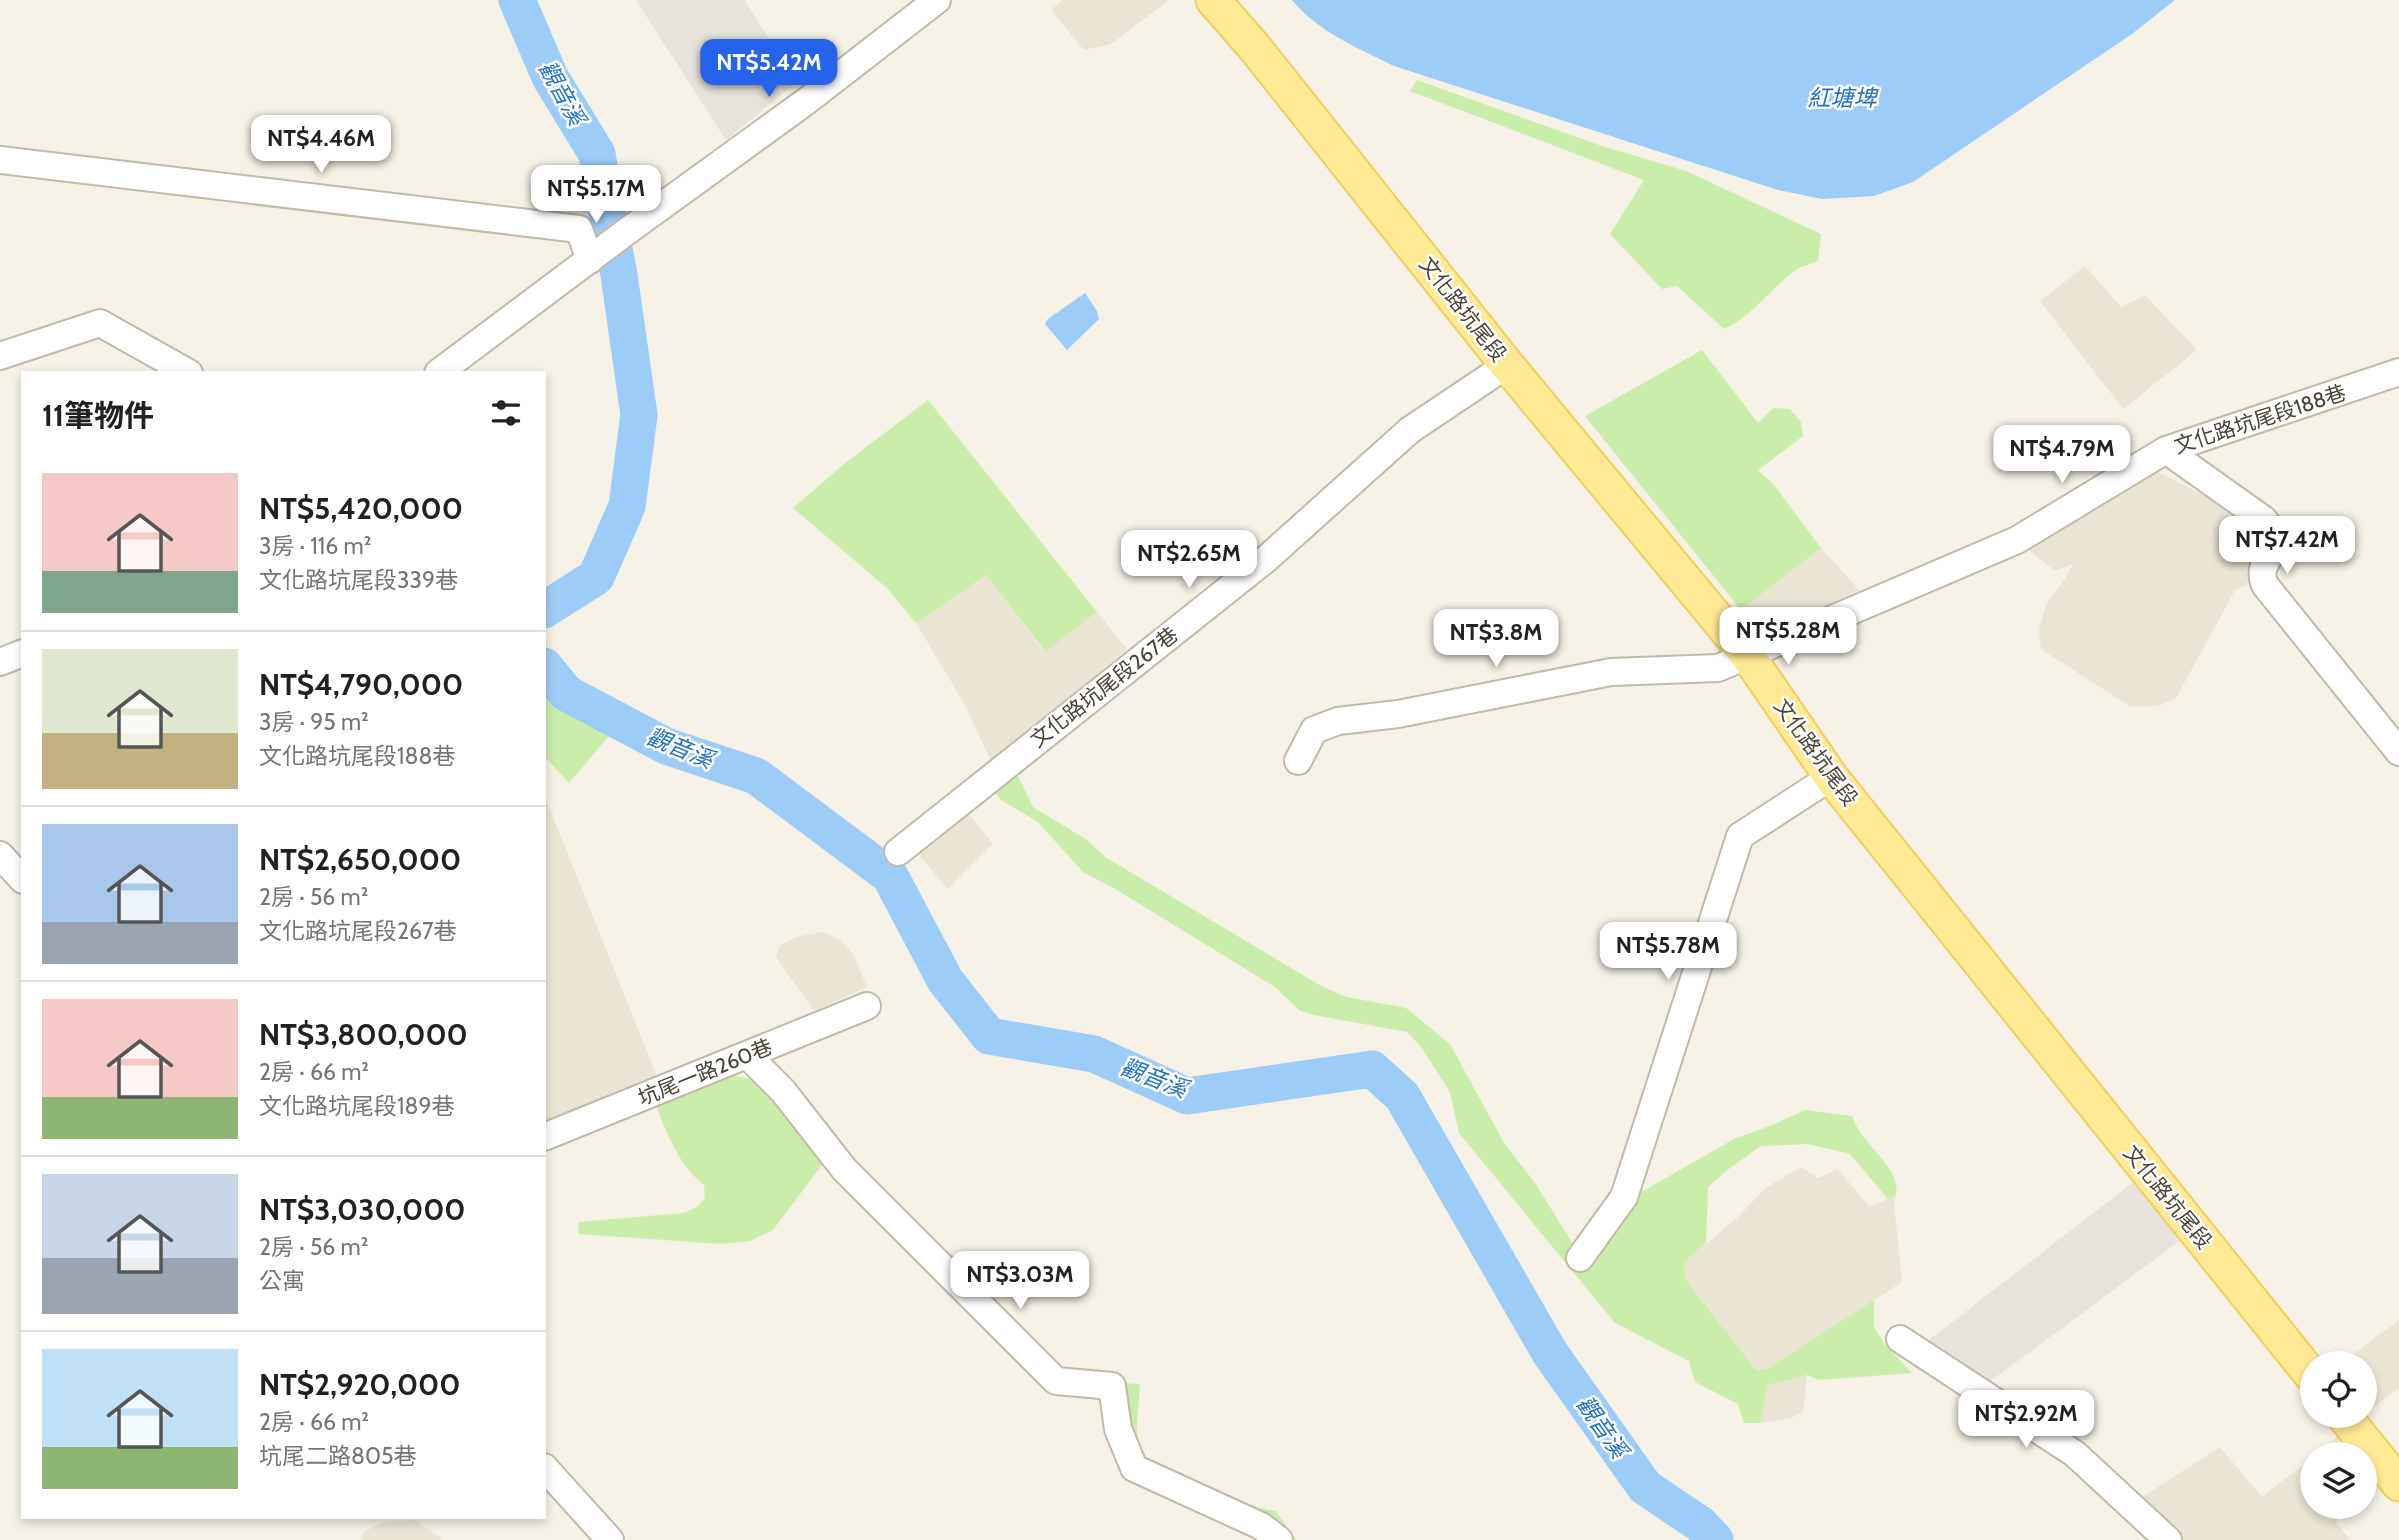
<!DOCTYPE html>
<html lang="zh-TW">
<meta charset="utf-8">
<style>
:root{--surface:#fff;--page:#f6f6f6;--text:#202124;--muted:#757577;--line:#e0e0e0;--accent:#2563eb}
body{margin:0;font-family:Cabin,"Noto Sans TC",sans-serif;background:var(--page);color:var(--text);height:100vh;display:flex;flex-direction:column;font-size:26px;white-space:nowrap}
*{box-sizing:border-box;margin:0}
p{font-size:23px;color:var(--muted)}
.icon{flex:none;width:38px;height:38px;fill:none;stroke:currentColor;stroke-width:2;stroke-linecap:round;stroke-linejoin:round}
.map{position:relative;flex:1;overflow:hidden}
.sheet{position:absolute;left:21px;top:371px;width:525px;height:1148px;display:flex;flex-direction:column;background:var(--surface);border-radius:0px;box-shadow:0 4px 10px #0003}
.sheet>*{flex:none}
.fabs{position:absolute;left:2300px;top:1351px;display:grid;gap:14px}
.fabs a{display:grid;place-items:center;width:77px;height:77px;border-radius:50%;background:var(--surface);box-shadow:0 4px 10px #0003;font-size:35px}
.price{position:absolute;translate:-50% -60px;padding:0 16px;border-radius:14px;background:#fff;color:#222;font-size:23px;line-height:46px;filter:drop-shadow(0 2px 4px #0008)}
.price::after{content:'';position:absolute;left:50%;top:42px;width:21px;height:16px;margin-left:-10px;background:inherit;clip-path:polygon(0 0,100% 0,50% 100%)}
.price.on{background:var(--accent);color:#fff}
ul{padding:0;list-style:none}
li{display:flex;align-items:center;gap:21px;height:175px;padding:0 21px}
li+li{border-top:2px solid var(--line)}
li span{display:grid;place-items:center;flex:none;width:196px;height:140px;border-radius:0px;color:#555}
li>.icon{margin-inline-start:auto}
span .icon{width:84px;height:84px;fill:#fffc;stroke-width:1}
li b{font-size:30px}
h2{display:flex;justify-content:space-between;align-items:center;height:84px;padding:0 21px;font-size:30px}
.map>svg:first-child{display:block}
.residential{fill:#e9e4d3}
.industrial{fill:#e7e2db}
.green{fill:#caedaa}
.water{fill:#9cccf8}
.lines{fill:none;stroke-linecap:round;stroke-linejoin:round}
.river{stroke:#9cccf8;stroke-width:37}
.minor-casing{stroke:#c1baa7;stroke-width:30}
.major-casing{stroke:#f0ce58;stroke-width:37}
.minor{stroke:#fff;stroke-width:26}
.major{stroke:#ffe995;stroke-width:33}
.labels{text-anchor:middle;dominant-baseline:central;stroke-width:5;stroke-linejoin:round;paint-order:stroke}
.street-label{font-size:21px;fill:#484234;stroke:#fff}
.water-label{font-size:23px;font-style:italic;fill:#2272c0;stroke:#fff}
</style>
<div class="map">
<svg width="2399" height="1540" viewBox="0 0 2399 1540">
<rect width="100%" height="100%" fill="#f5f1e6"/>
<!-- residential -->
<path class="residential" d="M 1062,0 L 1169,0 L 1111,44 L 1084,50 L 1051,10 Z
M 2085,266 L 2121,307 L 2145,295 L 2197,350 L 2123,409 L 2040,301 Z
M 2152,469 L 2261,525 L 2266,548 L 2249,584 L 2235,590 L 2176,698 L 2159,706 L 2131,707 L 2041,649 L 2039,630 L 2046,605 L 2065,579 L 2073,564 L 2055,571 L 2023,546 Z
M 1821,548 L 1859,590 L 1762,635 L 1741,610 Z
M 986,575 L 1044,651 L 1097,612 L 1127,649 L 992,763 L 964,703 L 916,623 Z
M 544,795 L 658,1079 L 544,1125 Z
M 965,809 L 993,844 L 948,889 L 919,855 L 918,843 Z
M 823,932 L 840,940 L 853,954 L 867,987 L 814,1011 L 776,957 L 779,946 L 796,937 Z
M 1801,1167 L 1818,1178 L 1838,1169 L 1869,1207 L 1896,1195 L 1894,1204 L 1902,1282 L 1769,1368 L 1756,1370 L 1687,1282 L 1683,1263 L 1737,1218 L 1766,1188 Z
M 2399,1320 L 2399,1388 L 2375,1406 L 2364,1392 L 2364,1363 L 2342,1363 Z
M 1807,1375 L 1803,1412 L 1791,1418 L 1760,1423 L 1768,1385 Z
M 2338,1436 L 2353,1454 L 2316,1454 Z
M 2220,1447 L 2262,1497 L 2312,1458 L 2312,1507 L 2355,1507 L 2335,1521 L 2350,1540 L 2176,1540 L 2136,1501 Z
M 415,1520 L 443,1540 L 360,1540 L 364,1532 L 383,1522 Z"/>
<!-- industrial -->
<path class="industrial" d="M 636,0 L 744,0 L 797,82 L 726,140 Z
M 2136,1180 L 2181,1240 L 1989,1382 L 1920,1347 Z"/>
<!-- green -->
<path class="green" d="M 1417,80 L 1602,146 L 1686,171 L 1821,234 L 1818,261 C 1810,264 1799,267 1793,272 C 1769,291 1752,316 1724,329 L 1677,286 L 1662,289 L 1610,234 L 1644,180 L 1410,91 Z
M 1702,350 L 1758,423 L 1773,408 L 1790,409 L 1801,422 L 1803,436 L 1758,470 L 1774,485 L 1821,548 L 1741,610 L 1585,416 Z
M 928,400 L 1097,612 L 1045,651 L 986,575 L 916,623 L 888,589 L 793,508 L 844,464 Z
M 544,692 L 614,730 L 569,783 L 544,756 Z
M 1013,766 L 1033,807 L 1087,840 L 1105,857 L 1323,987 L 1347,997 L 1406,1008 L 1450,1044 L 1504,1143 L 1535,1183 L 1575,1247 L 1629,1199 L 1734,1139 L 1775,1124 L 1805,1110 L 1852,1116 C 1860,1144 1902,1167 1896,1195 L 1888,1199 L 1850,1154 L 1808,1144 L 1761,1146 L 1726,1171 L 1708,1187 L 1706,1243 L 1683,1263 L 1687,1282 L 1756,1370 L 1769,1368 L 1874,1300 L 1874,1327 L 1886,1346 L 1912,1373 L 1819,1380 L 1807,1375 L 1768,1385 L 1760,1423 L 1744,1423 L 1738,1404 L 1695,1382 L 1689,1361 L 1615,1323 L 1459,1133 L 1450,1092 L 1421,1047 L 1407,1032 L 1314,1015 L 1299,1010 L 1275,987 L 1117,890 L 1083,872 L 1038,822 L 1001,800 L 993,790 Z
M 722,1074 L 753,1079 L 773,1087 L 822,1165 L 773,1230 L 750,1241 L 721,1244 L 579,1234 L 578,1222 L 684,1213 L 698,1206 L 705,1198 L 704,1185 C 677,1163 667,1133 654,1101 Z
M 1122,1383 L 1140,1384 C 1139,1411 1130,1446 1149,1467 L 1260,1508 L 1276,1511 L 1296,1540 L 1279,1540 L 1136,1471 Z"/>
<!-- water -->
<path class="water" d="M 1292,0 L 2175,0 L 2132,34 L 1913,182 L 1874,196 L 1822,199 L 1778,190 L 1394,66 C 1358,48 1318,32 1292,0 Z
M 1085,293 L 1097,311 L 1099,319 L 1067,350 L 1045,324 L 1048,319 Z"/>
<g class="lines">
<!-- river -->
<path class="river" d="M 517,0 L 550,77 L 597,154 L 619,275 L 639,415 L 627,506 L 596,577 L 544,610
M 544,666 L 566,693 L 666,746 L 756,776 L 890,876 L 945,980 L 989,1036 L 1094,1054 L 1187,1096 L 1372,1069 L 1402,1096 L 1550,1353 L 1645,1487 L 1700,1524 L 1715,1540"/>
<!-- minor casing -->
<g class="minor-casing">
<path id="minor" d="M 0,160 L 579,229 L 590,260
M 0,356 L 100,323 L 189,373
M 438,373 L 626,232 L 808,100 L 937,0
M 2166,450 L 2263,519 C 2296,554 2252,554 2265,585 L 2399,752
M 0,662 L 23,653
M 1298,761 L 1314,730 L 1338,721 L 1398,714 L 1611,672 L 1718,668 L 2017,540 L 2166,450 L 2399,372
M 898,852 L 1265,560 L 1410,430 L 1507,365
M 0,855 L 23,880
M 747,1055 L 783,1091 L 844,1169 L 1056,1381 L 1112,1386 L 1118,1429 L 1134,1468 L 1261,1526 L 1279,1540
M 544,1137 L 867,1006
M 1580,1258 L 1624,1197 L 1740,836 L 1831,777
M 1900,1339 L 2075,1454 L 2168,1540
M 544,1467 L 610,1540"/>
</g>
<!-- major casing -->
<g class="major-casing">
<path id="major" d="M 1213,0 L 1255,48 L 1507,365 L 1748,656 L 1831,777 L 2312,1376
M 2344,1416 L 2399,1484"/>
</g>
<!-- minor -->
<use href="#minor" class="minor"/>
<!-- major -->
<use href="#major" class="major"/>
</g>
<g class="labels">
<!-- street labels -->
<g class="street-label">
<text transform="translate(1463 309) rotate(52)">文化路坑尾段</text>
<text transform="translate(2260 419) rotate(-18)">文化路坑尾段188巷</text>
<text transform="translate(1104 687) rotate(-38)">文化路坑尾段267巷</text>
<text transform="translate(1816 752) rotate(54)">文化路坑尾段</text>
<text transform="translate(705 1072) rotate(-22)">坑尾一路260巷</text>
<text transform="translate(2168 1197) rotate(51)">文化路坑尾段</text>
</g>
<!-- water labels -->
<g class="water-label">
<text transform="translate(562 93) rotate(61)">觀音溪</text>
<text x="1842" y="98">紅塘埤</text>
<text transform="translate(680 748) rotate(22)">觀音溪</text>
<text transform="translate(1154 1078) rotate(21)">觀音溪</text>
<text transform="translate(1602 1427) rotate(55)">觀音溪</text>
</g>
</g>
</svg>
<div class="fabs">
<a><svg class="icon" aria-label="locate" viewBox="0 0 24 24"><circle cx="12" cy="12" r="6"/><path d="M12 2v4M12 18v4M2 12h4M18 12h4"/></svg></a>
<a><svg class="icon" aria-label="layers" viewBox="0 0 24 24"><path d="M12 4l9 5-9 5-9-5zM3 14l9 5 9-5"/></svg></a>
</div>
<b class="price on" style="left:769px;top:99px">NT$5.42M</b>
<b class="price" style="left:321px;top:175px">NT$4.46M</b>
<b class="price" style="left:596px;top:225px">NT$5.17M</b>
<b class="price" style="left:2062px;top:485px">NT$4.79M</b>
<b class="price" style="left:2287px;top:576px">NT$7.42M</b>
<b class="price" style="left:1189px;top:590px">NT$2.65M</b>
<b class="price" style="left:1788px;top:667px">NT$5.28M</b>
<b class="price" style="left:1496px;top:669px">NT$3.8M</b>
<b class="price" style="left:1668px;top:982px">NT$5.78M</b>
<b class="price" style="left:1020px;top:1311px">NT$3.03M</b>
<b class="price" style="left:2026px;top:1450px">NT$2.92M</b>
<section class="sheet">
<h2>11筆物件<svg class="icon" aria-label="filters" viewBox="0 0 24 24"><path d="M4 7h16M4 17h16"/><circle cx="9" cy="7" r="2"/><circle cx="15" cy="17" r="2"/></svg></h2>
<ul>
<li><span style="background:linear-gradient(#f6c9c9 70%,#7fa58c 0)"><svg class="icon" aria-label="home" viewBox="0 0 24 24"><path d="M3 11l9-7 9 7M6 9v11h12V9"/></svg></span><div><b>NT$5,420,000</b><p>3房 · 116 m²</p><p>文化路坑尾段339巷</p></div></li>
<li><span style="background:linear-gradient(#dfe7d0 60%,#c2b280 0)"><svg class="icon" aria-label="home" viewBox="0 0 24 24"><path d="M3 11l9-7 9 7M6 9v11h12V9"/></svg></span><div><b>NT$4,790,000</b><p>3房 · 95 m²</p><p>文化路坑尾段188巷</p></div></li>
<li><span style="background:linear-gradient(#a9c7e8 70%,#9aa5b1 0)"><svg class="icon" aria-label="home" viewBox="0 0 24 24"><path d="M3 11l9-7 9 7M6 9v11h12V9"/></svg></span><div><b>NT$2,650,000</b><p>2房 · 56 m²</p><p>文化路坑尾段267巷</p></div></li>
<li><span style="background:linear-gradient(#f6c9c9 70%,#8fb573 0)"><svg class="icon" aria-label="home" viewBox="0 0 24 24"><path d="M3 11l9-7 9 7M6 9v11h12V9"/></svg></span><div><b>NT$3,800,000</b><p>2房 · 66 m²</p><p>文化路坑尾段189巷</p></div></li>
<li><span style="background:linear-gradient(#c9d6e8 60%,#9aa5b1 0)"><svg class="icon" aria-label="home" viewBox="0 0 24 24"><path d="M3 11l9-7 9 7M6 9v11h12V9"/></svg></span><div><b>NT$3,030,000</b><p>2房 · 56 m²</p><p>公寓</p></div></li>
<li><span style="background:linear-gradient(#bfe0f5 70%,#8fb573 0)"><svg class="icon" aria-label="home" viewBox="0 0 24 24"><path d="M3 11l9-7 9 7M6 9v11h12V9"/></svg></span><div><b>NT$2,920,000</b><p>2房 · 66 m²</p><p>坑尾二路805巷</p></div></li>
</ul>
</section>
</div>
